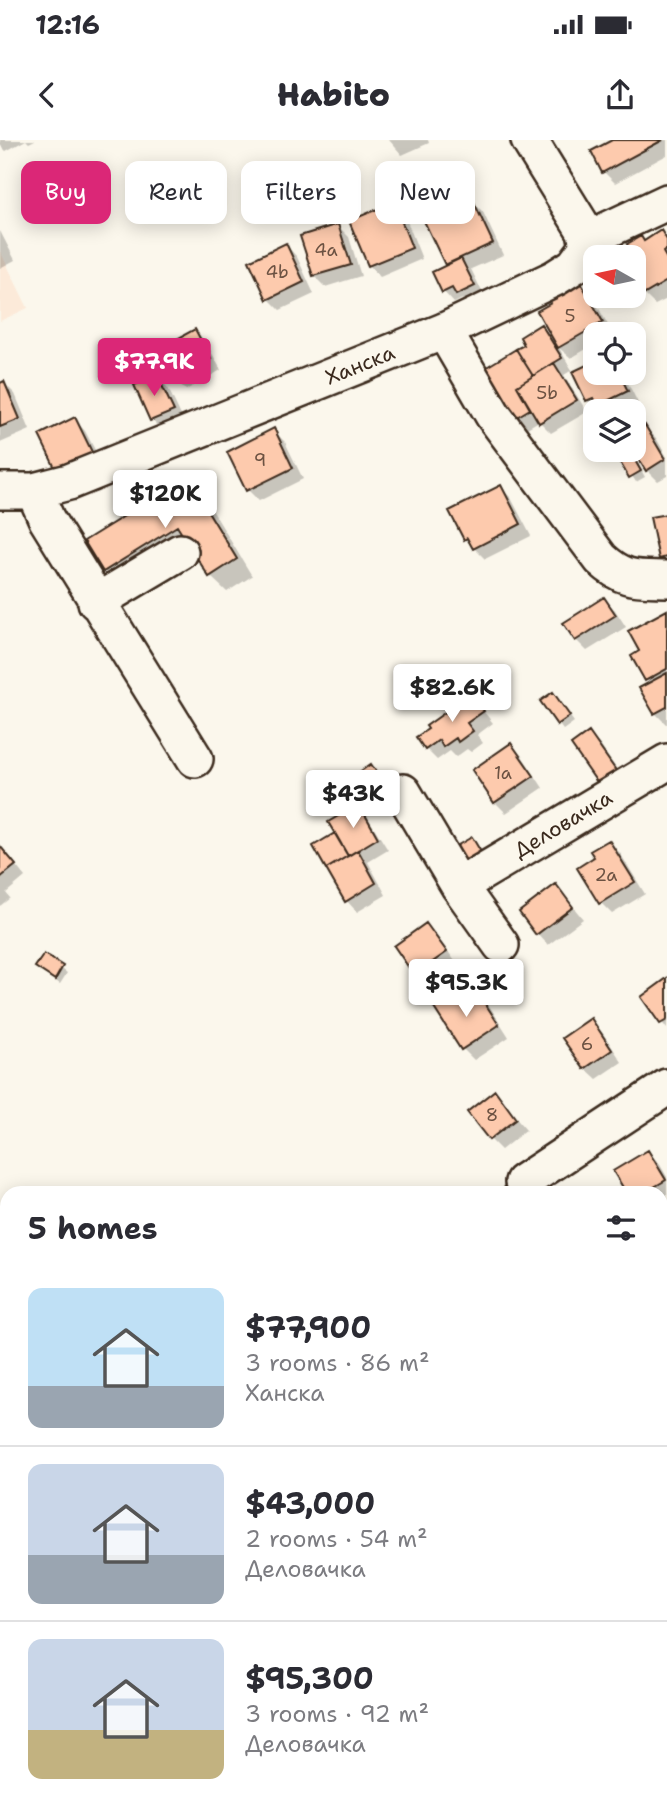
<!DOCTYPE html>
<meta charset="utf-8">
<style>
:root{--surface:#fff;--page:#f2f2f3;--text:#2b2b33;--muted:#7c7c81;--line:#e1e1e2;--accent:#db2777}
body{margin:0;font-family:"Shantell Sans",sans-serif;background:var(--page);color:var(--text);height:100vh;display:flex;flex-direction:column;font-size:26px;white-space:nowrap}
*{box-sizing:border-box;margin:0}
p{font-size:23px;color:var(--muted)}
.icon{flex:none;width:38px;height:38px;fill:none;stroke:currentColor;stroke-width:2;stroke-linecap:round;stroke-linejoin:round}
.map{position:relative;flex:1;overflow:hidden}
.drawer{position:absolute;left:0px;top:1046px;width:668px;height:625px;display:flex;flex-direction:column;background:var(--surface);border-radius:21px 21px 0 0;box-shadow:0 4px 18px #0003}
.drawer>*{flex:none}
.banner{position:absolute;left:21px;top:21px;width:626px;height:63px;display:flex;gap:14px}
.needle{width:46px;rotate:279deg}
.tools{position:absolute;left:583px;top:105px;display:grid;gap:14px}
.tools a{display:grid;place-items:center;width:63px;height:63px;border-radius:14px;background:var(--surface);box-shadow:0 4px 18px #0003;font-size:35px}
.price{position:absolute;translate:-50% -60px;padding:0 16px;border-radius:7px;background:#fff;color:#222;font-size:23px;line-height:46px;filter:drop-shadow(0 2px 4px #0008)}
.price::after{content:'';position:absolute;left:50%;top:42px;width:21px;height:16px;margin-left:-10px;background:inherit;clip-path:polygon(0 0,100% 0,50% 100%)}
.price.selected{background:var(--accent);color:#fff}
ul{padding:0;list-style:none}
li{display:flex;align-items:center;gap:21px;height:175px;padding:0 28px}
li+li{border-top:2px solid var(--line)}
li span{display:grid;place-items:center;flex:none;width:196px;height:140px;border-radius:14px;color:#555}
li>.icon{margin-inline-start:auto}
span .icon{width:84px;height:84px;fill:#fffc;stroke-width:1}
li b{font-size:30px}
h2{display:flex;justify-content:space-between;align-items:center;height:84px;padding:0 28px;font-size:30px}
.tag{padding:0 24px;border-radius:14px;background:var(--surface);box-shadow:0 4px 18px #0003;font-size:24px;line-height:63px}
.tag.selected{background:var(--accent);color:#fff}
.status{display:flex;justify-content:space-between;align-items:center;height:49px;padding:0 35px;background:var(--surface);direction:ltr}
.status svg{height:19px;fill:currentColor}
header{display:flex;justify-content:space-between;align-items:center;height:91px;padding:0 28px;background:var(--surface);font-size:32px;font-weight:800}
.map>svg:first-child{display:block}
.built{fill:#fcead9}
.shadow{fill:#0003}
.building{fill:#fdcaad;stroke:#3b2a1e;stroke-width:2}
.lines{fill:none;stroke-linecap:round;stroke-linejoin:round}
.minor-casing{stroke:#3b2a1e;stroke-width:40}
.minor{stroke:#fbf7ec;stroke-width:35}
.labels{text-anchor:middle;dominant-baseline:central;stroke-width:7;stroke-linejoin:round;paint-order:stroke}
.number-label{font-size:18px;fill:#6c5242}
.street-label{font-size:21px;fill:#3b2a1e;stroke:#fbf7ec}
</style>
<div class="status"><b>12:16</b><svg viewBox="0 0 49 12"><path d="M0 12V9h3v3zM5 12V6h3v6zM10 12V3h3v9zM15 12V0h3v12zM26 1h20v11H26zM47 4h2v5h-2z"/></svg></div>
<header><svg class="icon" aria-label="back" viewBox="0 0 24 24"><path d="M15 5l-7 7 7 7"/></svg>Habito<svg class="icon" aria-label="share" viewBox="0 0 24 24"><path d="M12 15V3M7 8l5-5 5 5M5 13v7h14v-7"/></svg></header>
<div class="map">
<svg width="667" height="1670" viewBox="0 0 667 1670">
<rect width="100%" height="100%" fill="#fbf7ec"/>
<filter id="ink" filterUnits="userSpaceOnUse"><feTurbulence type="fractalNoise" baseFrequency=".0143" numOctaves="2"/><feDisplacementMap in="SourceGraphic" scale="14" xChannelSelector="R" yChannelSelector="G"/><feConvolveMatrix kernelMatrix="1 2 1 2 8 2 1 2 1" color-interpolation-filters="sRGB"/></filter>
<g filter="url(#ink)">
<!-- built -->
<path class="built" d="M 0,111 L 28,168 L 0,181 Z"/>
<!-- shadow -->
<path class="shadow" d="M 0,0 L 35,0 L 29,3 L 26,0 L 6,11 L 0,5 Z
M 389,0 L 428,0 L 429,3 L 402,15 Z
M 615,0 L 667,0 L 667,15 L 615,43 L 604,32 Z
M 471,60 L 483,72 L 503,115 L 471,129 L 485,158 L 468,166 L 462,159 L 454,163 L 443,151 L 448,126 L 426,81 Z
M 393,64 L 405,76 L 422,119 L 380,137 L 369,125 Z
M 338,86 L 349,97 L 361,136 L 325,147 L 314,136 Z
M 0,91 L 15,120 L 0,128 Z
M 661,93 L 667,98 L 667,159 L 655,165 L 644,154 L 634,135 L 634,121 L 638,119 L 645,102 Z
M 286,105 L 297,117 L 314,154 L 280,170 L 269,159 Z
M 579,143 L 591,154 L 613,194 L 595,194 L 595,204 L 571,218 L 559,208 L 572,230 L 564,235 L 587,272 L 551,293 L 539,281 L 522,291 L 482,232 L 526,205 L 541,186 L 554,198 L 554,163 Z
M 195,191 L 206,202 L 221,230 L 186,250 L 175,239 Z
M 595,223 L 595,233 L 623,233 L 638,263 L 621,271 L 603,269 L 598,271 L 587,260 Z
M 157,237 L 168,248 L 184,282 L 163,292 L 152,280 L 136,246 Z
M 4,243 L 15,254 L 30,290 L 0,303 L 0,244 Z
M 74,279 L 85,291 L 103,325 L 70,342 Z
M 645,287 L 656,298 L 667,317 L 667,336 L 658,341 L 647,330 L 634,307 L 634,294 Z
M 273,290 L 285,302 L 303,339 L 259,361 L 248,350 Z
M 615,310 L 630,310 L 645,337 L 636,342 Z
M 187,339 L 203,355 L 252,436 L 227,452 L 210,436 L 190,404 L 121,447 L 104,431 Z
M 500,347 L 511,358 L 531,396 L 485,419 L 465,399 Z
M 604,459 L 615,470 L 626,487 L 587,511 L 576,500 Z
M 667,472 L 667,584 L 666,584 L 655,573 L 641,512 Z
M 471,556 L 493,583 L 477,595 L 483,603 L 471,612 L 467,609 L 456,617 L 450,611 L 437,620 L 426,609 Z
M 558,560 L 574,582 L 563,590 L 542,562 Z
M 589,594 L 600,605 L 627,644 L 612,655 Z
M 511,605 L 522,616 L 543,648 L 506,673 L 495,662 Z
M 371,627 L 382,638 L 399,662 L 385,672 L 378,664 L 365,673 L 388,710 L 368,722 L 386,755 L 357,772 L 346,760 L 337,694 L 339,677 L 329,667 Z
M 609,702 L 620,713 L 645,754 L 612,774 L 601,763 L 597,718 Z
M 0,706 L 25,737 L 6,753 L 10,758 L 0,766 Z
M 556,746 L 583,779 L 548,805 L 537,793 Z
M 426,785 L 437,796 L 457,824 L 427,845 L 416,833 Z
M 45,816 L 67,833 L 60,844 L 43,832 Z
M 667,840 L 667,889 L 643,857 Z
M 459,853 L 468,863 L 479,856 L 490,867 L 509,897 L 474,920 L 463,909 L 436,868 Z
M 591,881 L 602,892 L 622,922 L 597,939 L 585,928 L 565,898 Z
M 494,953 L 526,990 L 501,1010 L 490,999 Z
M 648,1012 L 659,1023 L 667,1037 L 667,1056 L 662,1060 L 662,1054 L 629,1054 Z
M 583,1046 L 590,1054 L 572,1054 Z
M 662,1108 L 667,1113 L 667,1163 L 662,1158 Z
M 0,1251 L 5,1258 L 3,1260 L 7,1265 L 7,1333 L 0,1326 Z
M 166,1664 L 243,1664 L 234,1670 L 169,1670 Z"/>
<!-- building -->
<path class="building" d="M 612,0 L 663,0 L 602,33 L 591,11 Z
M 472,58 L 493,103 L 445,125 L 424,81 Z
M 394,62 L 412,108 L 368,126 L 349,81 Z
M 338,84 L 351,125 L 313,136 L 300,96 Z
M 661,90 L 667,100 L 667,109 L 663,112 L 667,119 L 667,141 L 643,155 L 634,139 L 635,118 L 627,104 L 641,96 L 644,101 Z
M 286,103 L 304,142 L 267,160 L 249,121 Z
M 461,118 L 475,146 L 456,155 L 452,148 L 442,153 L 432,132 Z
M 580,141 L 603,182 L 558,208 L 537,171 L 551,163 L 549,158 Z
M 541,184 L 562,218 L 533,236 L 516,209 L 524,205 L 520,197 Z
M 195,189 L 211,219 L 174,240 L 157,210 Z
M 516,209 L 533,236 L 517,246 L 530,269 L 510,281 L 480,231 Z
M 595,221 L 595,233 L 619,233 L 628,251 L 597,266 L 593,258 L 586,261 L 572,232 Z
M 554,223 L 577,260 L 539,283 L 517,246 Z
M 157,235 L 174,271 L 150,281 L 134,245 Z
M 4,241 L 20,279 L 0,287 L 0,243 Z
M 75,277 L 93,314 L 57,332 L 39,295 Z
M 645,285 L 665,319 L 646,331 L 633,310 L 634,292 Z
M 274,288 L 293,328 L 246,351 L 227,312 Z
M 613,310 L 629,310 L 641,331 L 629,338 Z
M 187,337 L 237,419 L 209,437 L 177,386 L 103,432 L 84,401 Z
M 501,345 L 521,384 L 473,409 L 467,398 L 464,400 L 449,371 Z
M 667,374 L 667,417 L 659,419 L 650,377 Z
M 604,457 L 616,475 L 575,501 L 563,483 Z
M 667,470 L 667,529 L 645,541 L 631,516 L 639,511 L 628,491 Z
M 667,533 L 667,567 L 654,574 L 639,548 Z
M 553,552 L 570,576 L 557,585 L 540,561 Z
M 471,554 L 484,571 L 467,583 L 473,591 L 458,602 L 456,598 L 443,607 L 439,600 L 425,610 L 416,597 L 428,589 L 426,586 Z
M 589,592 L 617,632 L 599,645 L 571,605 Z
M 511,603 L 534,636 L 494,663 L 472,630 Z
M 371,624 L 389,650 L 373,662 L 367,653 L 344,669 L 338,661 L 328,668 L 321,659 Z
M 359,664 L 378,698 L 348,716 L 328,682 Z
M 335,693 L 348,716 L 326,729 L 313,706 Z
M 472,697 L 484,717 L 464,729 L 451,709 Z
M 609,700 L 635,742 L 599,764 L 577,728 L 594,717 L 590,711 Z
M 0,706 L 16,725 L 0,738 Z
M 358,710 L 376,743 L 345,762 L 326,729 Z
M 556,744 L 573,767 L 536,795 L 519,772 Z
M 426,783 L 447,812 L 414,835 L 394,806 Z
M 44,814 L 63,826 L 55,840 L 35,827 Z
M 667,838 L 667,880 L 660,884 L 641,857 Z
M 459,851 L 466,862 L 479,854 L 499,885 L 461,910 L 434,868 Z
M 591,878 L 612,910 L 584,929 L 562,898 Z
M 495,950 L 516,979 L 489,1000 L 467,972 Z
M 648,1010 L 666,1040 L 642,1054 L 627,1054 L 613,1031 Z
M 663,1106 L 667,1112 L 667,1152 L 662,1156 Z
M 4,1259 L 7,1263 L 7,1317 L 0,1322 L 0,1263 Z
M 164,1664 L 215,1664 L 206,1670 L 167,1670 Z"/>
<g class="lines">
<!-- minor casing -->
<g class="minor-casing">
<path id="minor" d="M 588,99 L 667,62
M 444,191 L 493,275 L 601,419 C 625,441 636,438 667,439
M 0,351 L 34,351 L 69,342 L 444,191 L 555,138 L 574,126 L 588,107 L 585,91 L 529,0
M 34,351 L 47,380 L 195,619
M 96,462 L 180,412
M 403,652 L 459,746 L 501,805
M 459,746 L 667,622
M 523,1042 L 667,947
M 0,1410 L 7,1405
M 0,1587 L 7,1583
M 0,1636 L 7,1641
M 39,1664 L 46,1670
M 534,1664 L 534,1670"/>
</g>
<!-- minor -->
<use href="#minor" class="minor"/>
</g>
</g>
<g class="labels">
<!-- number labels -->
<g class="number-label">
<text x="326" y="110">4a</text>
<text x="277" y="132">4b</text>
<text x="570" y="176">5</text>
<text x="547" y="253">5b</text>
<text x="260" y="320">9</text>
<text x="503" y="633">1a</text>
<text x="606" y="735">2a</text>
<text x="587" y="904">6</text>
<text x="492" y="975">8</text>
</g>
<!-- street labels -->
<g class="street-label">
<text transform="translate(360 225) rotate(-22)">Ханска</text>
<text transform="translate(563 684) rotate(-31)">Деловачка</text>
</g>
</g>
</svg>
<div class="tools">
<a><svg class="needle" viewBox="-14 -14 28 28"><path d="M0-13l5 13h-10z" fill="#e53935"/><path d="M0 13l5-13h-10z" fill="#7c7c81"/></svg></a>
<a><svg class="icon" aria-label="locate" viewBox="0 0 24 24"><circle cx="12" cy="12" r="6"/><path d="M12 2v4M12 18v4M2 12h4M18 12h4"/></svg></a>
<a><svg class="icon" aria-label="layers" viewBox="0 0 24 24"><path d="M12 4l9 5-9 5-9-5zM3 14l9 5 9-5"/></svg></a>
</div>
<b class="price selected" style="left:154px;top:258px">$77.9K</b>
<b class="price" style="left:165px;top:390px">$120K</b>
<b class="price" style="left:452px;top:584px">$82.6K</b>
<b class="price" style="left:353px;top:690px">$43K</b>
<b class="price" style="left:466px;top:879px">$95.3K</b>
<div class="banner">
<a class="tag selected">Buy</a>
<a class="tag">Rent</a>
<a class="tag">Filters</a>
<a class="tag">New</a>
</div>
<section class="drawer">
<h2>5 homes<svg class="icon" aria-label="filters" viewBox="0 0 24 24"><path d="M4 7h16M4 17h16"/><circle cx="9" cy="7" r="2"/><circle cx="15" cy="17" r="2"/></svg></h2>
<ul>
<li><span style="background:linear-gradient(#bfe0f5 70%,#9aa5b1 0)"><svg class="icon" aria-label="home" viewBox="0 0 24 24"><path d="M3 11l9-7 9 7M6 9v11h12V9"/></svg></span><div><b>$77,900</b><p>3 rooms · 86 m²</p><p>Ханска</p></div></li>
<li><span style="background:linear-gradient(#c9d6e8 65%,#9aa5b1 0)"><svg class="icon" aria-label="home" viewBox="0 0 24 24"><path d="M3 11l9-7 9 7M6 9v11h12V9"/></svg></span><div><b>$43,000</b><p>2 rooms · 54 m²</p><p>Деловачка</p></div></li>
<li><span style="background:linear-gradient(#c9d6e8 65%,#c2b280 0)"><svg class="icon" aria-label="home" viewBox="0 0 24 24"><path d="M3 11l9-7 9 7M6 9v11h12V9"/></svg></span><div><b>$95,300</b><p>3 rooms · 92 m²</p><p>Деловачка</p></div></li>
</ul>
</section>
</div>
